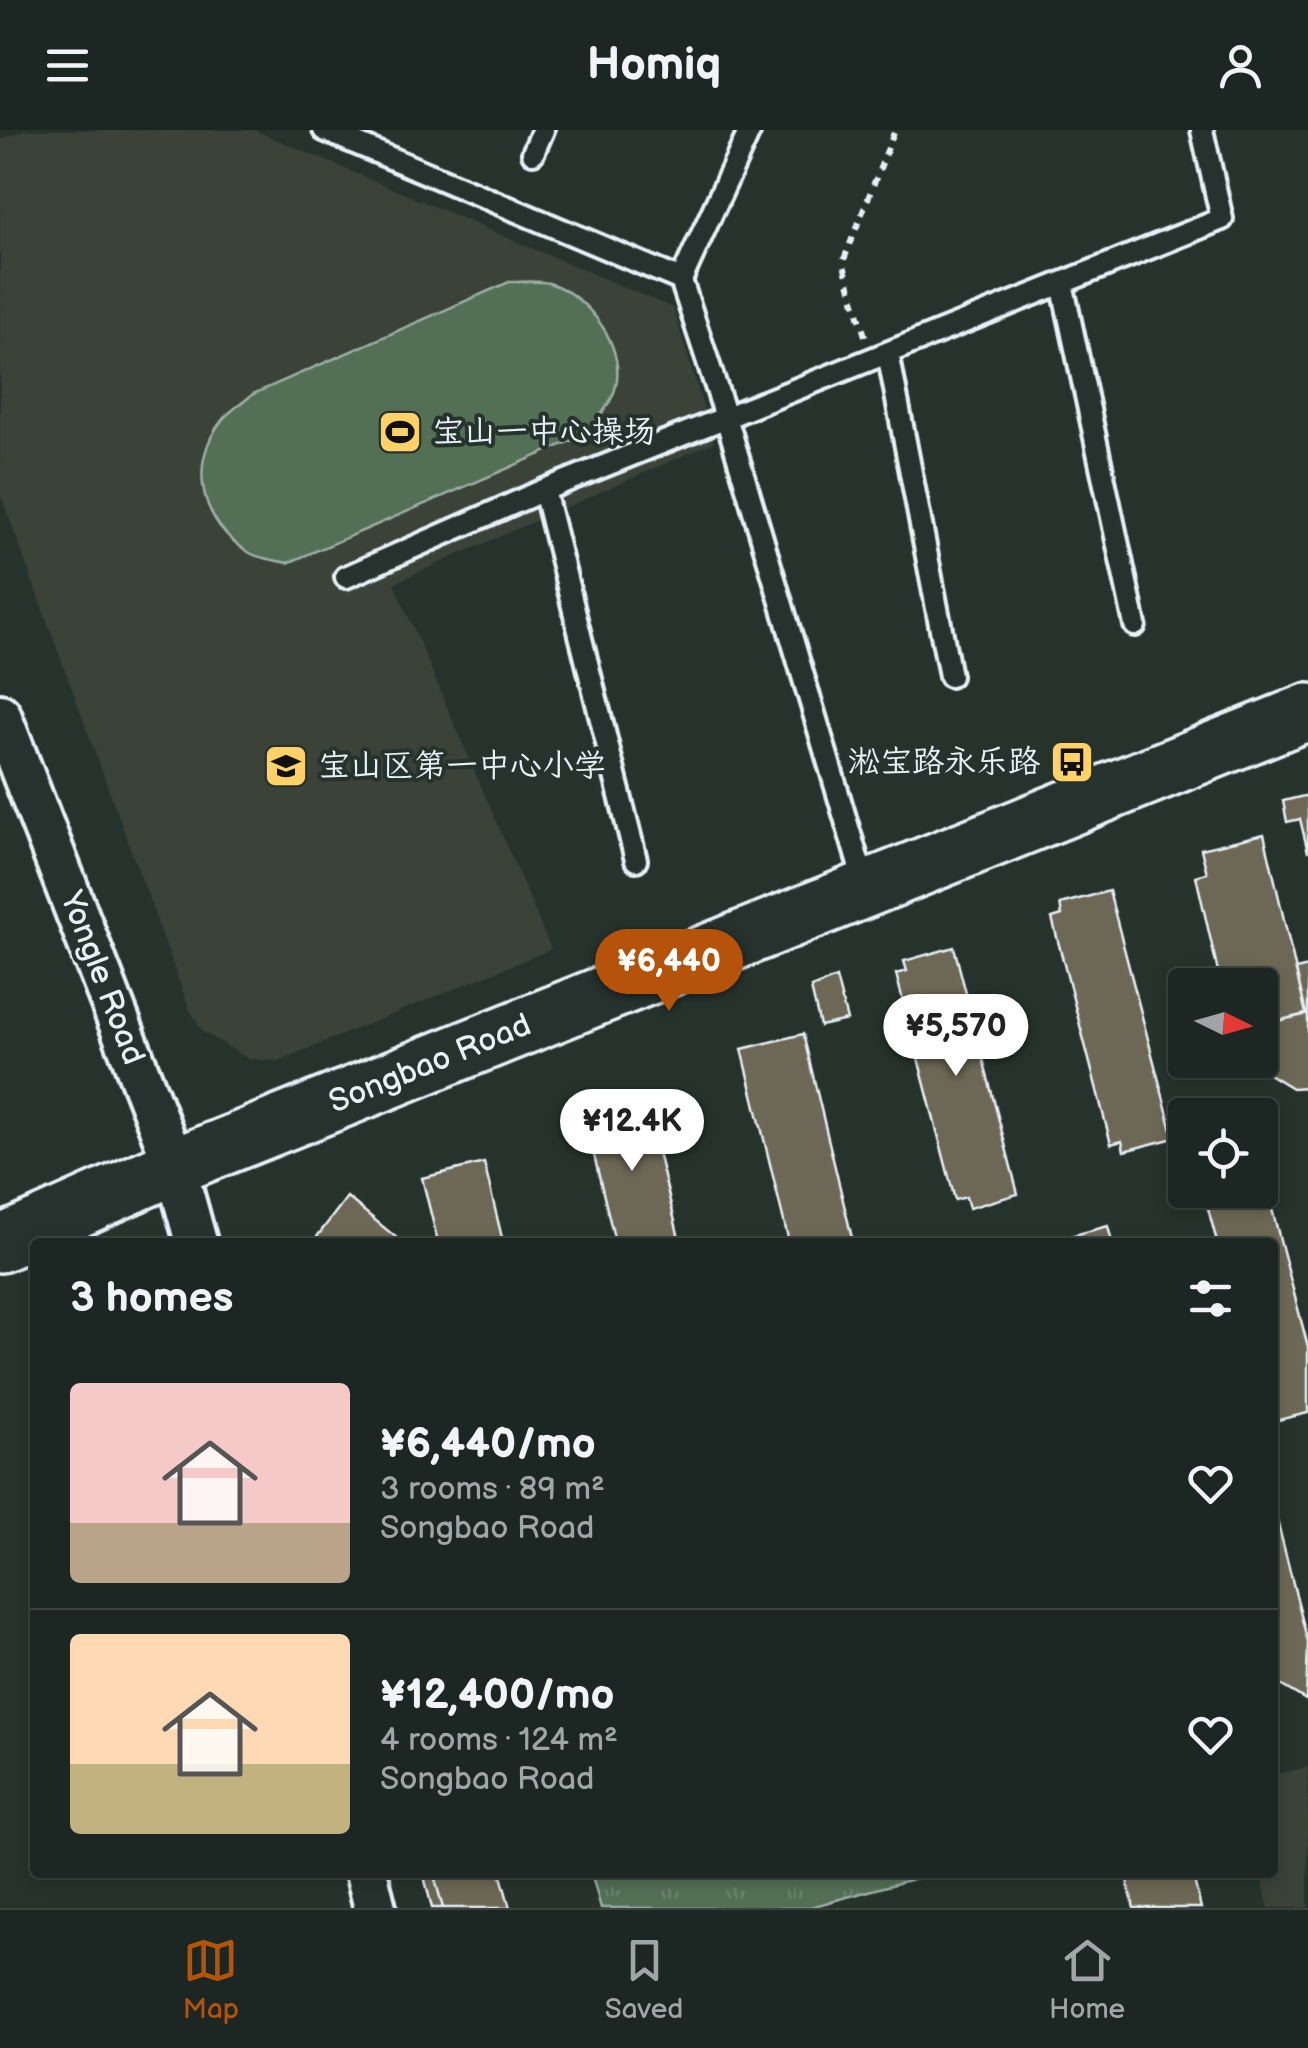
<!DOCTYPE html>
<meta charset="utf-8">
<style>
:root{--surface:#1c2622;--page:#29322f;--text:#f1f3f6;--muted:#a0a5a5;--line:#3a4340;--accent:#b45309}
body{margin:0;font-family:"Balsamiq Sans","LXGW WenKai TC",sans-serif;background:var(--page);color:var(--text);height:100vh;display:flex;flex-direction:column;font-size:38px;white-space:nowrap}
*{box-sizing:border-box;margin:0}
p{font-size:32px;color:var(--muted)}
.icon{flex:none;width:55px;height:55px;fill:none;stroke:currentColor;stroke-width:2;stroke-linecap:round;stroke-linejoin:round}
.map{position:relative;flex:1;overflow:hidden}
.details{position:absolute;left:30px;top:1108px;width:1248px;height:640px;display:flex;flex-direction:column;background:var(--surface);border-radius:10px;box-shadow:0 5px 15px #0003,0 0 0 2px var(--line)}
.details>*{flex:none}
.needle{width:65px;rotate:95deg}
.tools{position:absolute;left:1168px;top:838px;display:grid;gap:20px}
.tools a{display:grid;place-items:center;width:110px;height:110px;border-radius:10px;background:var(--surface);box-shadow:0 5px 15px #0003,0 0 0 2px var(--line);font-size:50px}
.price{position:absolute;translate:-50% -85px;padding:0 22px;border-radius:35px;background:#fff;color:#222;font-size:32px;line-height:65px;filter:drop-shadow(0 2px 5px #0008)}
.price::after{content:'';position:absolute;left:50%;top:60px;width:30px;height:22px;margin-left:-15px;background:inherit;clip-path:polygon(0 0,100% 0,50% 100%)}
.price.active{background:var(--accent);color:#fff}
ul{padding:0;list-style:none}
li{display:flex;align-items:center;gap:30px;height:250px;padding:0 40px}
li+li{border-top:2px solid var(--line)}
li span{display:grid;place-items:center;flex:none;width:280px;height:200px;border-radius:10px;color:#555}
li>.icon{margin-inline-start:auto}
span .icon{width:120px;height:120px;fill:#fffc;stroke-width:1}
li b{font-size:42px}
h2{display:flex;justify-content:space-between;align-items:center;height:120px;padding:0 40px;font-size:42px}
header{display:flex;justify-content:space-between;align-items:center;height:130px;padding:0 40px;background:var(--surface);font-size:45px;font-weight:700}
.dock{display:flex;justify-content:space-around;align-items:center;height:140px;border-top:2px solid var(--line);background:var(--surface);font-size:28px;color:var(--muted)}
.dock a{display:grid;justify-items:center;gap:5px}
.dock .active{color:var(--accent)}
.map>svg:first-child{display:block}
.built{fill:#3b4339}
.grass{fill:#526f56;stroke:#9db0a7;stroke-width:2.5}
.park{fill:url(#park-tufts);stroke:#9db0a7;stroke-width:2.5}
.building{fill:#6d6855;stroke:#e8f1f8;stroke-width:2.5}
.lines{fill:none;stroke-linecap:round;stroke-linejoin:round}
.lane-casing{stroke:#e8f1f8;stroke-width:28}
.street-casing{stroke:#e8f1f8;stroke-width:48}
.secondary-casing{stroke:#e8f1f8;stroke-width:62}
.path{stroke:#e8f1f8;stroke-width:6;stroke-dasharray:8 8;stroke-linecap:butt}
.lane{stroke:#26332d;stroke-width:20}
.street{stroke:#26332d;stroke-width:40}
.secondary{stroke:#26332d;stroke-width:55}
.labels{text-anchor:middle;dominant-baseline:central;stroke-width:8;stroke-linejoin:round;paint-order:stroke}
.poi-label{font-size:32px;fill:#e8f1f8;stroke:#26332d;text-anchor:start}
.street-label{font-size:32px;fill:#e8f1f8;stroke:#26332d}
</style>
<header><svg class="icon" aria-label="menu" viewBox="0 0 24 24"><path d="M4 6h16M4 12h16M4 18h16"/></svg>Homiq<svg class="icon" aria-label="person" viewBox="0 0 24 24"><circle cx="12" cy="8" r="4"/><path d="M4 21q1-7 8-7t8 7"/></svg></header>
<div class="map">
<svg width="1308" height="1778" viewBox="0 0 1308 1778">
<defs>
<pattern id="park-tufts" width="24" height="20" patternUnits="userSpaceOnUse" patternTransform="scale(2.5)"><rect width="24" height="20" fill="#526f56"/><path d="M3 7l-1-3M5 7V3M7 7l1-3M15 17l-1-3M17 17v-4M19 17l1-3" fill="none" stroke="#6b846f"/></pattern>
</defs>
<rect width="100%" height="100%" fill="#26332d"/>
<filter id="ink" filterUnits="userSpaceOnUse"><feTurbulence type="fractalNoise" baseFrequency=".01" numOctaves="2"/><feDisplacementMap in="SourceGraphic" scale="20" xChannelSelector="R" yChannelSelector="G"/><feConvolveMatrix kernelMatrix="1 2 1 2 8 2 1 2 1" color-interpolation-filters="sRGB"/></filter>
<g filter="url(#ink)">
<!-- built -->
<path class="built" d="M 24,0 L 254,0 L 673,178 L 714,312 L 394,453 L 551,819 L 278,931 L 249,929 L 203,902 L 189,878 L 0,363 L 0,10 Z
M 1308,1637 L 1308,1778 L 1269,1778 L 1260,1743 L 1272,1742 L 1273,1645 Z"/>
<!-- grass -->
<path class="grass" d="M 509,152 C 521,152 537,150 549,153 C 590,166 631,222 613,265 C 604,286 589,298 571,311 L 288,433 C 275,430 260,429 250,423 C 201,395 186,334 223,289 C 231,280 244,272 253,264 Z"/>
<!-- park -->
<path class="park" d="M 591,1743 L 591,1742 L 935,1743 L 807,1778 L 601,1778 Z"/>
<!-- building -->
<path class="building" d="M 1308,665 L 1308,722 L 1300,689 L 1287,692 L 1283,671 Z
M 1264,704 L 1306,884 L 1260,895 L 1260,855 L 1221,855 L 1196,746 L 1207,743 L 1201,719 Z
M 1109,761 L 1174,1008 L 1124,1021 L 1122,1011 L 1111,1014 L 1052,788 L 1062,785 L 1060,774 Z
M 954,817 L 1018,1064 L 969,1078 L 966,1067 L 955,1070 L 896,844 L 907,841 L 904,831 Z
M 1308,837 L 1308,884 L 1306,884 L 1296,840 Z
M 836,848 L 847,890 L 820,896 L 811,858 Z
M 1308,884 L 1308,957 L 1292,958 L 1246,930 L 1260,930 L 1260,895 Z
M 803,904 L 853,1112 L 789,1112 L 742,919 Z
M 645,969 L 680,1112 L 615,1112 L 584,984 Z
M 484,1033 L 503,1112 L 438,1112 L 422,1048 Z
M 1260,1033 L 1308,1217 L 1308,1283 L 1274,1291 L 1272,1112 L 1217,1112 L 1203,1060 L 1260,1060 Z
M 347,1067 L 398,1109 L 395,1112 L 313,1112 Z
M 1108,1096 L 1112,1112 L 1048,1112 Z
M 1272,1370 L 1308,1513 L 1306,1570 L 1272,1550 Z
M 423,1742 L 433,1742 L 443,1778 L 432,1778 Z
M 433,1742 L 500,1742 L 510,1778 L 443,1778 Z
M 1125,1742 L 1192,1742 L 1201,1778 L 1134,1778 Z"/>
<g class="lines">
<!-- lane casing -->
<g class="lane-casing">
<path id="lane" d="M 324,0 L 681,150 L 726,287 L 866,758
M 533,23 L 543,0
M 681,150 L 750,0
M 1062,153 L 1135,495
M 888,223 L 950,546
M 544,360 L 636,730
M 346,447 L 544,360 L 1222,89 L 1202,0"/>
</g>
<!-- street casing -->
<g class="street-casing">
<path id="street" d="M 0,585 L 175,1036 L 196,1112
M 366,1742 L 375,1778"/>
</g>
<!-- secondary casing -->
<g class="secondary-casing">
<path id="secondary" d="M 0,1114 L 175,1036 L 1308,582"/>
</g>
<!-- path -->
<path class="path" d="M 865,206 L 843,132 L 895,0"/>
<!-- lane -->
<use href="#lane" class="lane"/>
<!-- street -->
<use href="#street" class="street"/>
<!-- secondary -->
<use href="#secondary" class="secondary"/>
</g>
</g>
<!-- icons -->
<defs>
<g id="stadium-square" transform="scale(2.25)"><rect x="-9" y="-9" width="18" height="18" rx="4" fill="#ffd166" stroke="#26332d"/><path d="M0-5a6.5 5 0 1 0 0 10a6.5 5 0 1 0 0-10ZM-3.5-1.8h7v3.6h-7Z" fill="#111"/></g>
<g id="bus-square" transform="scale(2.25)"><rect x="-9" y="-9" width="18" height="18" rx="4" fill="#ffd166" stroke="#26332d"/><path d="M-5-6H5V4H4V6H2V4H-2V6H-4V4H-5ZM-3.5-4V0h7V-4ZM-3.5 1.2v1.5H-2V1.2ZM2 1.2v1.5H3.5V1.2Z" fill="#111"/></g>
<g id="school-square" transform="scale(2.25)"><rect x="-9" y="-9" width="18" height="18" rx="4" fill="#ffd166" stroke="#26332d"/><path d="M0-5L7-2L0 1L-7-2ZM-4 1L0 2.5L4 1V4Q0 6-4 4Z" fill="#111"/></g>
</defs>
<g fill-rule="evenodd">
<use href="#stadium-square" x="400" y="302"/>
<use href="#bus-square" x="1072" y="632"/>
<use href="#school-square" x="286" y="636"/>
</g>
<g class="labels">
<!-- poi labels -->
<g class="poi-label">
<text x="432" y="302">宝山一中心操场</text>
<text x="1040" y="632" text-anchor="end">淞宝路永乐路</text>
<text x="318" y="636">宝山区第一中心小学</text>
</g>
<!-- street labels -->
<g class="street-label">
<text transform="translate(102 848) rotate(69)">Yongle Road</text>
<text transform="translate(430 934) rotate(-22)">Songbao Road</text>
</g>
</g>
</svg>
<div class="tools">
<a><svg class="needle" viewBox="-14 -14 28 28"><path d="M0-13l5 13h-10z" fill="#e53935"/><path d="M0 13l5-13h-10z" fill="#a0a5a5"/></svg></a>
<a><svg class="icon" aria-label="locate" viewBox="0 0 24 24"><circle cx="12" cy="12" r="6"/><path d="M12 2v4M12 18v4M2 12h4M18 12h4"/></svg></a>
</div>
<b class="price active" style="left:669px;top:884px">¥6,440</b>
<b class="price" style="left:956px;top:949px">¥5,570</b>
<b class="price" style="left:632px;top:1044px">¥12.4K</b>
<section class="details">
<h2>3 homes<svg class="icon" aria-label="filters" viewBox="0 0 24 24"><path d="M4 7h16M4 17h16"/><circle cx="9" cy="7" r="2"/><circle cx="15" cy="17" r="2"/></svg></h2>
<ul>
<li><span style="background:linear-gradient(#f6c9c9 70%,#b9a48a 0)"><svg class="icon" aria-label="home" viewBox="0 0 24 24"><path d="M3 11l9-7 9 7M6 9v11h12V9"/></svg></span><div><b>¥6,440/mo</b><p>3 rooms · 89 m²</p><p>Songbao Road</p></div><svg class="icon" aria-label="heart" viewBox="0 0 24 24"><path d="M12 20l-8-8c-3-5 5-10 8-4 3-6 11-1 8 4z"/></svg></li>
<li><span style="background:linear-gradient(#ffd9b3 65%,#c2b280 0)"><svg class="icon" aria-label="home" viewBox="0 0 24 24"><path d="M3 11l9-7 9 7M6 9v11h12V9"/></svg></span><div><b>¥12,400/mo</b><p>4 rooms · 124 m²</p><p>Songbao Road</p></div><svg class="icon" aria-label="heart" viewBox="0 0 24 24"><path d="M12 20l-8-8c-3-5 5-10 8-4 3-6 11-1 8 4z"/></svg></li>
</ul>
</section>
</div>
<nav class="dock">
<a class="active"><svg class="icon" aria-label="map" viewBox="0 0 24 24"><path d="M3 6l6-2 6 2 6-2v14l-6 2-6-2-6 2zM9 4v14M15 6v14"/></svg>Map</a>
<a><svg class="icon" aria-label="saved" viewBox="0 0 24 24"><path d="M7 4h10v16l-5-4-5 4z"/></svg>Saved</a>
<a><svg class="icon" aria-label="home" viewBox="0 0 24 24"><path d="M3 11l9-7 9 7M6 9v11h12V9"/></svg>Home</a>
</nav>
